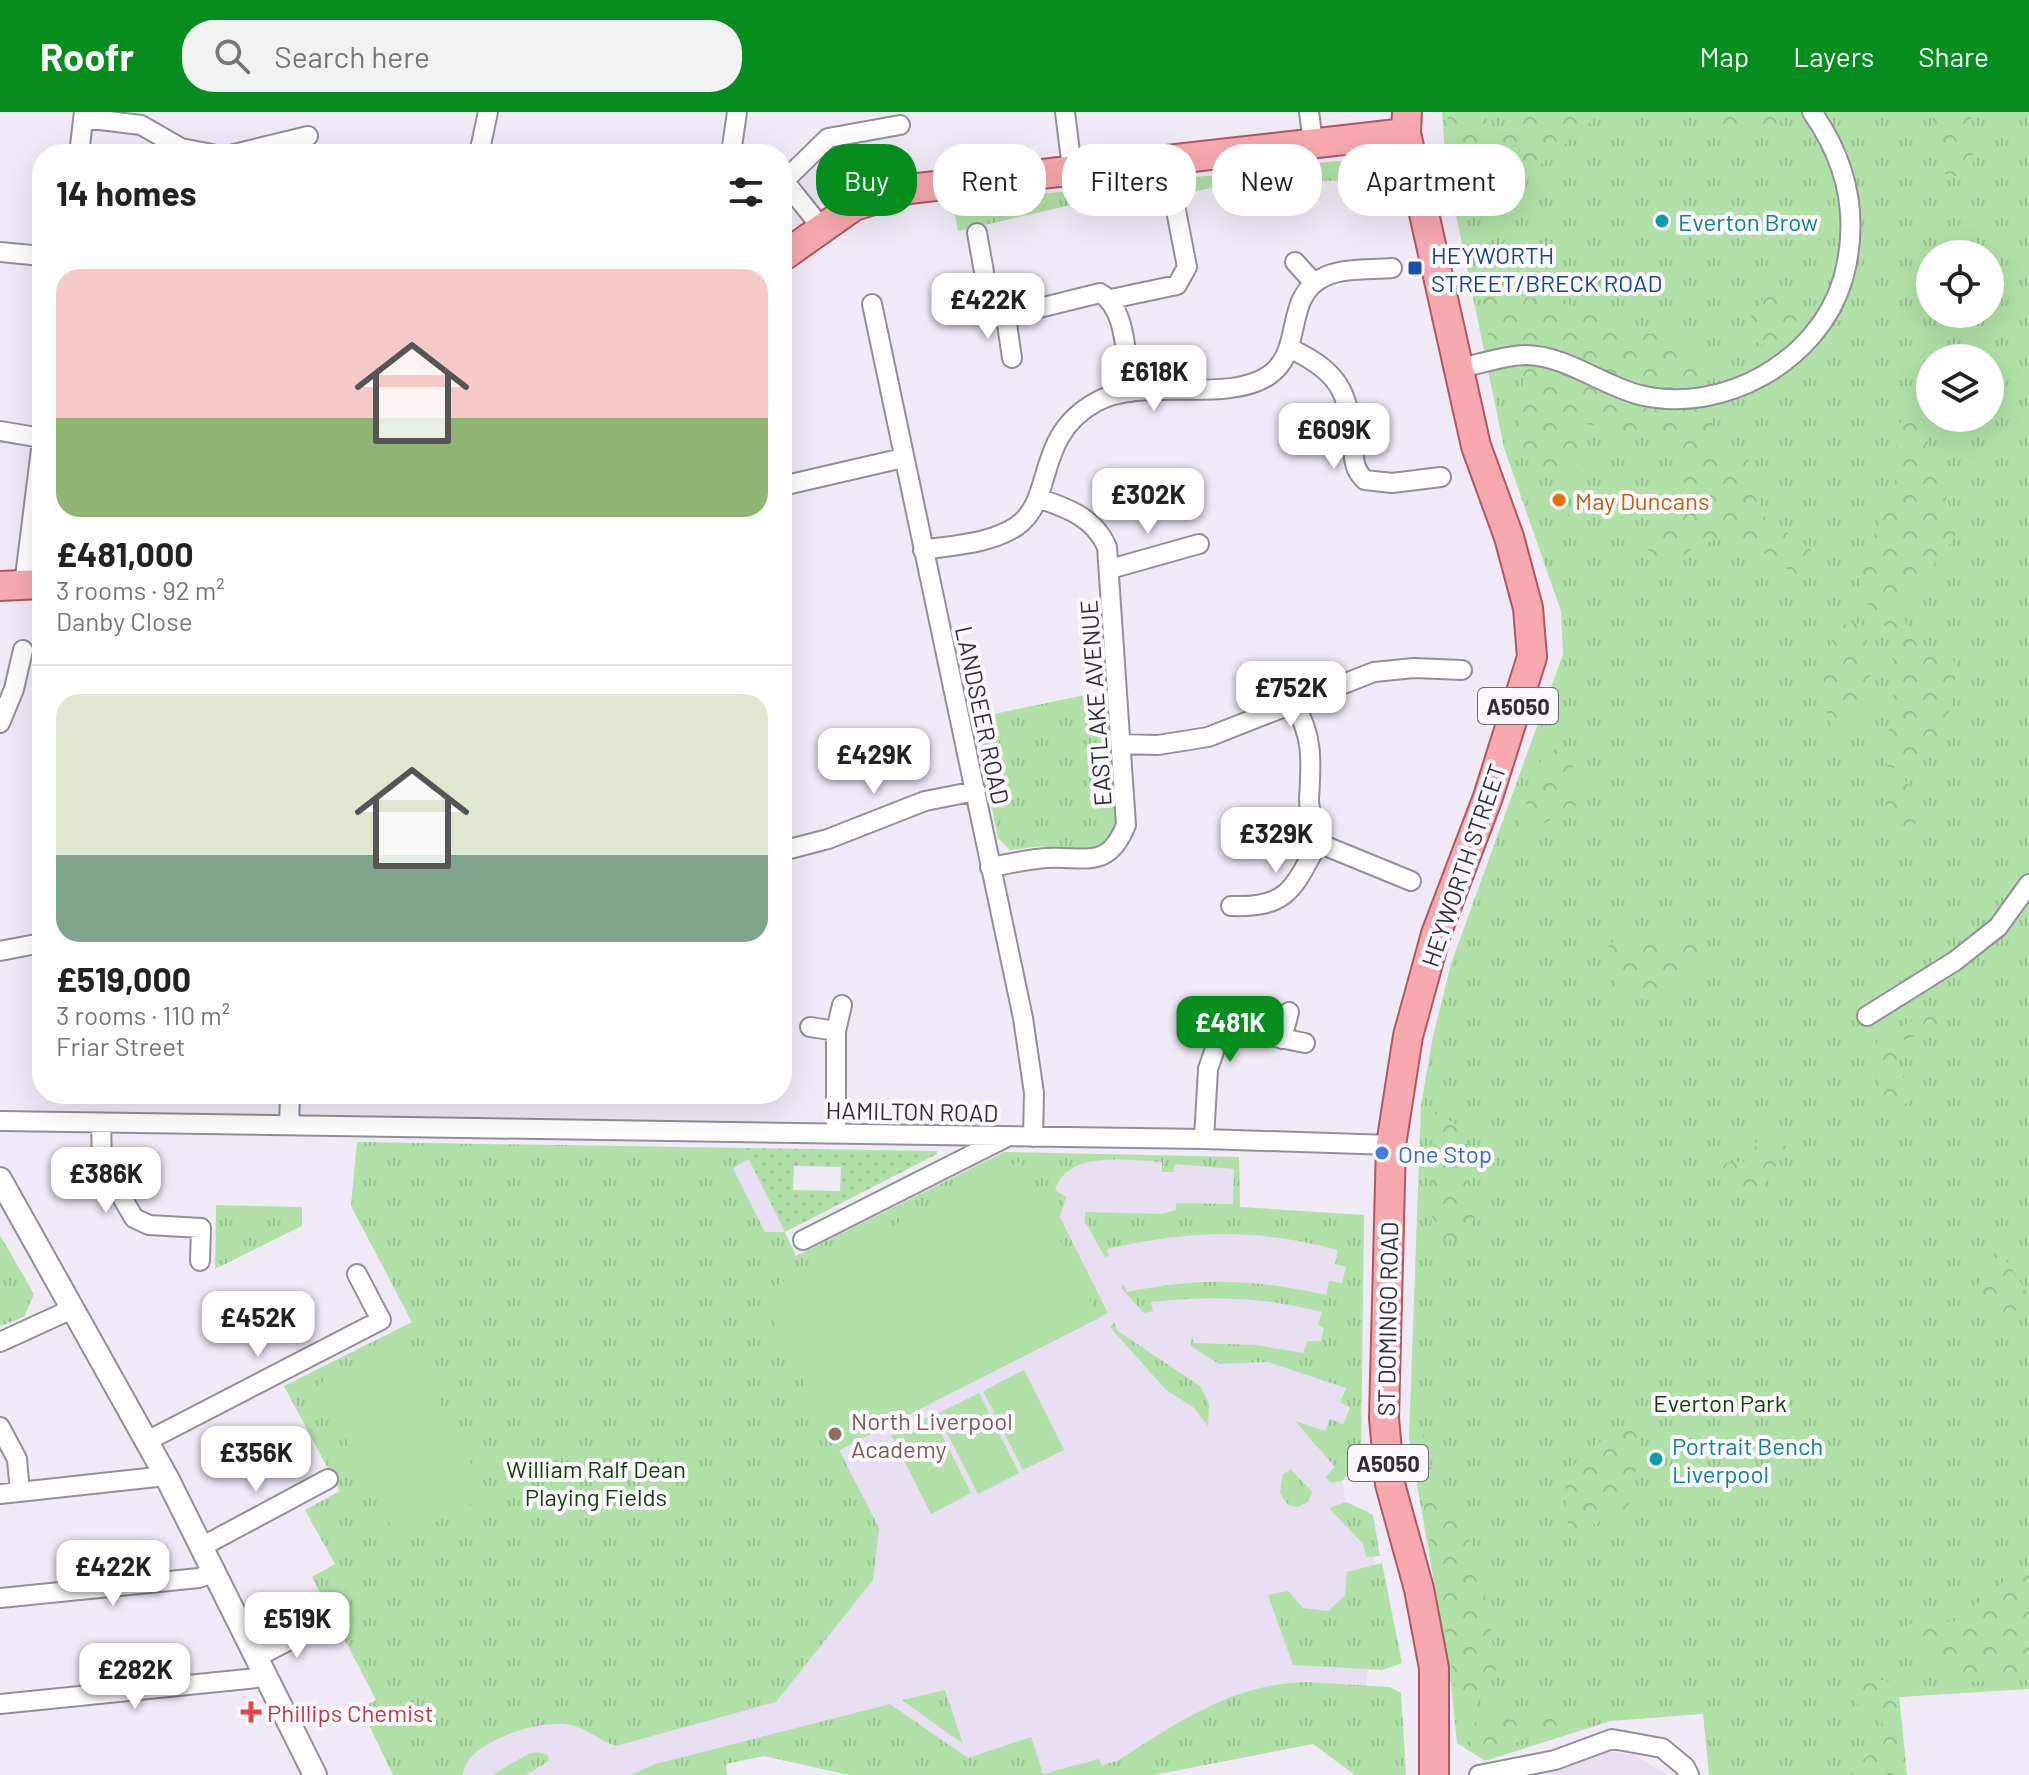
<!DOCTYPE html>
<meta charset="utf-8">
<style>
:root{--surface:#fff;--page:#f2f2f2;--text:#222;--muted:#767676;--line:#e0e0e0;--accent:#058e1e}
body{margin:0;font-family:Barlow,sans-serif;background:var(--page);color:var(--text);height:100vh;display:flex;flex-direction:column;font-size:30px;white-space:nowrap}
*{box-sizing:border-box;margin:0}
p{font-size:26px;color:var(--muted)}
.icon{flex:none;width:44px;height:44px;fill:none;stroke:currentColor;stroke-width:2;stroke-linecap:round;stroke-linejoin:round}
.map{position:relative;flex:1;overflow:hidden}
.details{position:absolute;left:32px;top:32px;width:760px;height:960px;display:flex;flex-direction:column;background:var(--surface);border-radius:32px;box-shadow:0 8px 32px #0002}
.details>*{flex:none}
.top-card{position:absolute;left:816px;top:32px;width:760px;height:72px;display:flex;gap:16px}
.buttons{position:absolute;left:1916px;top:128px;display:grid;gap:16px}
.buttons a{display:grid;place-items:center;width:88px;height:88px;border-radius:50%;background:var(--surface);box-shadow:0 8px 32px #0002;font-size:40px}
.price{position:absolute;translate:-50% -68px;padding:0 18px;border-radius:16px;background:#fff;color:#222;font-size:26px;line-height:52px;filter:drop-shadow(0 2px 4px #0008)}
.price::after{content:'';position:absolute;left:50%;top:48px;width:24px;height:18px;margin-left:-12px;background:inherit;clip-path:polygon(0 0,100% 0,50% 100%)}
.price.current{background:var(--accent);color:#fff}
ul{padding:0;list-style:none}
li{display:grid;align-content:center;gap:16px;height:424px;padding:0 24px}
li+li{border-top:2px solid var(--line)}
li span{display:grid;place-items:center;height:248px;border-radius:24px;color:#555}
li>.icon{margin-inline-start:auto}
span .icon{width:144px;height:144px;fill:#fffc;stroke-width:1}
li b{font-size:34px}
h2{display:flex;justify-content:space-between;align-items:center;height:96px;padding:0 24px;font-size:34px}
.tag{padding:0 28px;border-radius:32px;background:var(--surface);box-shadow:0 8px 32px #0002;font-size:28px;line-height:72px}
.tag.current{background:var(--accent);color:#fff}
header{display:flex;align-items:center;gap:48px;box-sizing:border-box;height:112px;padding:0 40px;background:var(--accent);color:#fff}
header strong{font-size:38px}
nav{display:flex;gap:44px;margin-inline-start:auto;font-size:28px}
.search{width:560px;height:72px;background:var(--page);display:flex;align-items:center;gap:20px;box-sizing:border-box;padding:0 28px;border-radius:32px;color:var(--muted);font-size:30px}
.map>svg:first-child{display:block}
.built{fill:#e8def1}
.grass{fill:url(#grass-tufts);fill-rule:evenodd}
.forest{fill:url(#forest-crowns)}
.garden{fill:url(#garden-dots);fill-rule:evenodd}
.pitch{fill:#b1e1a8}
.lines{fill:none;stroke-linecap:round;stroke-linejoin:round}
.minor-casing{stroke:#948e9a;stroke-width:22}
.tertiary-casing{stroke:#948e9a;stroke-width:26}
.primary-casing{stroke:#ae5962;stroke-width:32}
.minor{stroke:#fff;stroke-width:18}
.tertiary{stroke:#fff;stroke-width:22}
.primary{stroke:#f7a9af;stroke-width:28}
.culture-dot{fill:#0f9aa8;stroke:#fcf9fe;stroke-width:3}
.transit-dot{fill:#1a4fb4;stroke:#fcf9fe;stroke-width:3}
.food-dot{fill:#e8710a;stroke:#fcf9fe;stroke-width:3}
.shop-dot{fill:#3f7fe0;stroke:#fcf9fe;stroke-width:3}
.education-dot{fill:#8d6e63;stroke:#fcf9fe;stroke-width:3}
.health-dot{fill:#e0444e;stroke:#fcf9fe;stroke-width:3}
.labels{text-anchor:middle;dominant-baseline:central;stroke-width:8;stroke-linejoin:round;paint-order:stroke}
.shield{fill:#fcf9fe;stroke:#6f6c71;stroke-width:2}
.shield-label{font-size:22px;font-weight:bold;fill:#322f34}
.culture-label{font-size:24px;fill:#0d838f;stroke:#fcf9fe;text-anchor:start}
.transit-label{font-size:24px;fill:#164399;stroke:#fcf9fe;text-anchor:start}
.food-label{font-size:24px;fill:#c56008;stroke:#fcf9fe;text-anchor:start}
.street-label{font-size:24px;fill:#322f34;stroke:#fcf9fe}
.shop-label{font-size:24px;fill:#366cbe;stroke:#fcf9fe;text-anchor:start}
.park-label{font-size:24px;fill:#0f4304;stroke:#fcf9fe}
.education-label{font-size:24px;fill:#785e54;stroke:#fcf9fe;text-anchor:start}
.health-label{font-size:24px;fill:#be3a42;stroke:#fcf9fe;text-anchor:start}
</style>
<header>
<strong>Roofr</strong>
<div class="search"><svg class="icon" aria-label="search" viewBox="0 0 24 24"><circle cx="10" cy="10" r="6"/><path d="M15 15l6 6"/></svg>Search here</div>
<nav><a>Map</a><a>Layers</a><a>Share</a></nav>
</header>
<div class="map">
<svg width="2029" height="1663" viewBox="0 0 2029 1663">
<defs>
<pattern id="grass-tufts" width="24" height="20" patternUnits="userSpaceOnUse" patternTransform="scale(2)"><rect width="24" height="20" fill="#b1e1a8"/><path d="M3 7l-1-3M5 7V3M7 7l1-3M15 17l-1-3M17 17v-4M19 17l1-3" fill="none" stroke="#99c191"/></pattern>
<pattern id="forest-crowns" width="20" height="18" patternUnits="userSpaceOnUse" patternTransform="scale(2)"><rect width="20" height="18" fill="#b1e1a8"/><path d="M2 6a3 3 0 1 1 6 0M12 15a3 3 0 1 1 6 0" fill="none" stroke="#99c191"/></pattern>
<pattern id="garden-dots" width="8" height="8" patternUnits="userSpaceOnUse" patternTransform="scale(2)"><rect width="8" height="8" fill="#b1e1a8"/><path d="M2 2h.1M6 6h.1" fill="none" stroke="#99c191" stroke-width="1.8" stroke-linecap="round"/></pattern>
</defs>
<rect width="100%" height="100%" fill="#f0eaf7"/>
<!-- built -->
<path class="built" d="M 357,1030 L 743,1036 L 796,1144 L 1004,1040 L 1239,1045 L 1240,1095 L 1364,1103 L 1358,1296 L 1361,1349 L 1342,1369 L 1346,1390 L 1370,1400 L 1384,1538 L 1368,1556 L 1355,1663 L 1313,1632 L 1153,1663 L 849,1663 L 764,1644 L 726,1652 L 727,1663 L 393,1663 L 361,1596 L 376,1588 L 312,1465 L 335,1452 L 305,1398 L 340,1379 L 284,1274 L 412,1210 L 351,1094 Z
M 1609,1640 L 1635,1643 L 1667,1663 L 1545,1663 Z"/>
<!-- grass -->
<path class="grass" d="M 1442,0 L 2029,0 L 2029,1577 L 1899,1585 L 1896,1663 L 1709,1663 L 1703,1602 L 1611,1609 L 1485,1649 L 1457,1631 L 1450,1563 L 1409,1326 L 1421,993 L 1433,924 L 1451,852 L 1563,542 L 1561,499 L 1504,336 L 1446,54 ZM 1930,142 L 1990,142 L 1990,202 L 1930,202 ZM 1930,246 L 1990,246 L 1990,306 L 1930,306 Z
M 1376,45 L 1387,83 L 1353,68 L 1286,70 L 1289,54 Z
M 1271,57 L 1272,69 L 1239,70 L 1085,103 L 1083,77 Z
M 1068,79 L 1071,93 L 958,119 L 953,92 Z
M 1105,579 L 1107,601 L 1112,601 C 1116,664 1145,769 1042,734 L 1010,738 L 998,726 L 974,606 Z
M 357,1030 L 743,1036 L 749,1047 L 733,1056 L 765,1120 L 785,1120 L 796,1144 L 1004,1040 L 1239,1045 L 1240,1095 L 1364,1103 L 1361,1349 L 1342,1369 L 1331,1371 L 1325,1365 L 1335,1355 L 1295,1309 L 1325,1319 L 1330,1307 L 1343,1312 L 1350,1296 L 1340,1290 L 1346,1276 L 1268,1250 L 1219,1252 L 1191,1234 L 1192,1223 L 1194,1231 L 1255,1233 L 1303,1241 L 1308,1229 L 1321,1229 L 1324,1216 L 1318,1213 L 1322,1200 C 1263,1185 1212,1183 1151,1190 L 1153,1199 L 1144,1201 L 1121,1176 L 1124,1172 L 1127,1180 C 1200,1165 1253,1167 1326,1183 L 1329,1169 L 1342,1171 L 1346,1155 L 1335,1152 L 1338,1138 C 1255,1116 1191,1118 1107,1137 L 1109,1144 L 1105,1145 L 1085,1110 L 1085,1100 L 1162,1102 L 1176,1098 L 1176,1091 L 1233,1092 L 1234,1057 L 1175,1052 L 1173,1060 L 1162,1060 L 1162,1050 C 1130,1049 1068,1037 1055,1078 L 1066,1085 L 1060,1105 L 1108,1201 L 839,1338 L 879,1416 L 873,1468 L 776,1590 L 616,1634 C 601,1629 586,1616 571,1613 C 542,1606 464,1630 463,1663 L 393,1663 L 361,1596 L 376,1588 L 312,1465 L 335,1452 L 305,1398 L 340,1379 L 284,1274 L 412,1210 L 351,1094 Z
M 216,1093 L 302,1095 L 302,1114 L 215,1157 Z
M 0,1123 L 34,1182 L 24,1205 L 0,1214 Z
M 1114,1211 L 1118,1219 L 1200,1274 L 1209,1292 L 1208,1314 L 1193,1295 L 1166,1278 L 1110,1215 Z
M 1291,1357 L 1312,1380 L 1308,1390 L 1298,1395 L 1288,1393 L 1280,1381 L 1283,1362 Z
M 1346,1390 L 1373,1403 L 1380,1444 L 1366,1445 L 1363,1432 L 1329,1396 Z
M 1382,1451 L 1402,1551 L 1383,1558 L 1293,1553 L 1268,1483 L 1288,1479 L 1303,1496 L 1328,1499 L 1345,1483 L 1347,1460 Z
M 1306,1570 L 1390,1575 L 1401,1581 L 1406,1663 L 1355,1663 L 1313,1632 L 1153,1663 L 849,1663 L 764,1644 L 726,1652 L 727,1663 L 631,1663 L 655,1652 L 890,1592 L 968,1646 L 1031,1625 L 1043,1662 L 1099,1647 L 1102,1653 L 1117,1649 C 1177,1611 1232,1572 1306,1570 Z
M 945,1578 L 963,1632 L 902,1588 Z
M 538,1640 L 548,1643 L 549,1649 L 526,1663 L 492,1663 L 528,1642 Z"/>
<!-- forest -->
<path class="forest" d="M 1447,0 L 1481,0 L 1492,15 L 1515,21 L 1527,0 L 1610,0 L 1594,7 L 1533,59 L 1455,62 L 1451,53 Z
M 1700,0 L 1783,0 L 1779,12 L 1758,24 L 1716,10 Z
M 1931,0 L 1971,0 L 1973,59 L 1956,64 L 1945,62 Z
M 1775,178 L 1794,186 L 1800,199 C 1795,216 1785,229 1768,236 L 1752,228 L 1748,208 L 1766,183 Z
M 1489,182 L 1562,189 L 1618,216 L 1691,229 L 1701,234 L 1715,331 L 1752,350 L 1760,401 L 1811,438 L 1816,460 L 1813,465 C 1789,471 1756,425 1728,422 L 1691,437 L 1672,454 C 1661,453 1652,447 1648,437 L 1689,397 L 1678,341 L 1660,325 L 1581,311 L 1573,314 L 1572,321 L 1584,353 L 1578,358 L 1540,356 L 1520,331 L 1524,243 C 1494,232 1476,223 1482,186 Z
M 1910,297 L 1916,300 C 1924,319 1958,410 1955,425 C 1954,429 1920,469 1916,472 C 1910,475 1904,475 1898,478 C 1893,493 1912,527 1926,534 C 1939,541 1951,539 1957,555 L 1945,625 L 1938,633 L 1892,657 L 1887,654 L 1883,631 L 1894,610 L 1892,530 L 1879,501 L 1861,487 C 1860,433 1885,414 1895,368 C 1900,343 1889,319 1910,297 Z
M 1861,511 L 1866,520 L 1872,580 L 1859,612 L 1833,617 C 1818,596 1821,528 1843,513 Z
M 1558,635 L 1566,640 L 1587,687 L 1527,721 L 1521,720 L 1519,714 L 1541,648 Z
M 1896,667 L 1906,669 C 1919,689 1929,700 1909,718 C 1894,710 1878,689 1888,672 Z
M 1626,823 C 1648,822 1691,825 1706,843 L 1705,850 C 1686,872 1652,895 1622,885 L 1604,842 L 1616,826 Z
M 1935,899 L 1942,905 L 1937,917 L 1901,929 L 1896,934 C 1896,954 1911,971 1908,990 L 1901,996 C 1877,989 1866,942 1882,923 Z
M 1435,999 L 1458,1014 L 1468,1032 L 1462,1057 L 1478,1100 L 1462,1128 L 1431,1127 Z
M 1765,1022 L 1783,1030 L 1786,1035 L 1755,1090 L 1738,1068 L 1724,1063 L 1721,1057 L 1726,1051 L 1748,1049 L 1760,1024 Z
M 1995,1139 L 2008,1151 L 2029,1184 L 2017,1198 L 1998,1203 L 1986,1196 L 1974,1180 Z
M 1633,1314 L 1640,1314 L 1642,1321 L 1630,1391 L 1624,1402 L 1598,1410 L 1575,1424 C 1567,1417 1567,1406 1566,1395 C 1559,1347 1596,1330 1633,1314 Z
M 1422,1316 L 1433,1364 L 1480,1447 L 1492,1529 L 1500,1550 L 1475,1595 L 1465,1603 L 1459,1596 L 1412,1329 L 1413,1322 Z
M 2029,1461 L 2029,1568 L 1963,1570 L 1902,1523 L 1907,1512 L 1957,1509 L 2004,1469 Z
M 1858,1568 L 1884,1568 L 1898,1572 L 1907,1663 L 1850,1663 L 1851,1658 L 1882,1632 L 1884,1616 L 1876,1598 L 1858,1593 L 1849,1582 Z
M 1485,1601 L 1511,1608 L 1544,1602 L 1560,1607 L 1560,1614 L 1499,1637 L 1481,1639 L 1464,1626 L 1463,1622 Z"/>
<!-- garden -->
<path class="garden" d="M 743,1036 L 937,1039 L 937,1042 L 785,1120 ZM 794,1054 L 841,1055 L 840,1079 L 793,1078 Z"/>
<!-- pitch -->
<path class="pitch" d="M 1020,1049 L 1099,1206 L 839,1338 L 759,1182 Z
M 407,1227 L 488,1384 L 398,1429 L 318,1272 Z
M 1024,1258 L 1064,1338 L 1023,1358 L 983,1279 Z
M 979,1281 L 1019,1361 L 978,1382 L 937,1302 Z
M 932,1303 L 971,1381 L 931,1402 L 891,1323 Z"/>
<g class="lines">
<!-- minor casing -->
<g class="minor-casing">
<path id="minor" d="M 1065,0 L 1072,56
M 1309,0 L 1313,30
M 84,6 L 141,13 L 181,36 L 212,42
M 79,42 L 84,0
M 234,42 L 308,24
M 479,42 L 488,0
M 731,42 L 737,0
M 782,66 L 821,115
M 786,67 L 828,26 L 900,13
M 977,121 L 991,199 L 999,206 L 1100,181 C 1128,197 1126,251 1130,280
M 0,140 L 42,144
M 1295,150 L 1314,171
M 1111,187 L 1177,173 L 1187,155 L 1174,88
M 872,192 L 1023,906 L 1034,981 L 1033,1025
M 1006,205 L 1012,246
M 1291,237 C 1340,260 1349,281 1353,334 C 1354,348 1354,358 1365,368 L 1392,371 L 1441,365
M 1460,256 C 1481,252 1505,243 1526,243 C 1567,244 1601,273 1640,283 C 1723,303 1819,249 1843,167 C 1860,106 1848,51 1812,0
M 0,319 L 42,326
M 782,374 L 903,346
M 923,438 C 954,433 990,432 1017,414 C 1056,386 1033,325 1096,290 C 1142,264 1225,292 1268,264 C 1306,239 1281,184 1326,164 C 1344,156 1372,158 1392,156
M 1110,457 L 1199,432
M 24,473 L 42,329
M 1294,593 C 1314,624 1311,652 1309,687 C 1309,701 1315,717 1318,731 L 1411,769
M 0,611 L 14,577 L 23,538
M 1121,632 L 1158,633 L 1208,625 L 1374,560 L 1414,556 L 1462,558
M 782,739 L 828,727 L 925,689 L 976,679
M 990,755 C 1009,752 1028,747 1047,746 C 1086,744 1108,758 1126,713 L 1107,435 C 1094,405 1067,396 1038,386
M 1231,794 C 1288,796 1293,777 1318,731
M 0,839 L 42,831
M 1867,904 L 1955,849 L 1998,815 L 2029,772
M 810,915 L 836,919
M 1282,927 L 1289,900
M 0,1009 L 1204,1027 L 1391,1033
M 101,1011 L 102,1051 L 134,1106 L 149,1113 L 201,1116 L 200,1149
M 289,1013 L 290,982
M 836,1021 L 836,919 L 842,893
M 1204,1027 L 1208,957 L 1216,934 C 1245,914 1273,925 1305,931
M 803,1128 L 1005,1026
M 0,1230 L 72,1197
M 0,1315 L 17,1347 L 20,1380
M 147,1329 L 381,1208 L 357,1162
M 0,1382 L 166,1364
M 203,1434 L 328,1367
M 0,1486 L 199,1466 L 216,1460
M 257,1545 L 317,1514
M 0,1592 L 267,1565
M 1479,1663 L 1555,1648 L 1612,1627 L 1662,1636 L 1685,1655 L 1689,1663"/>
</g>
<!-- tertiary casing -->
<g class="tertiary-casing">
<path id="tertiary" d="M 0,1067 L 166,1364 L 315,1663"/>
</g>
<!-- primary casing -->
<g class="primary-casing">
<path id="primary" d="M 1407,0 L 1406,21 L 1476,334 L 1509,425 L 1528,496 L 1532,545 L 1488,685 L 1436,822 L 1408,924 L 1391,1033 L 1384,1306 L 1390,1372 L 1419,1477 L 1434,1556 L 1434,1663
M 782,145 L 854,94 L 909,77 L 1406,21
M 0,474 L 42,472"/>
</g>
<!-- minor -->
<use href="#minor" class="minor"/>
<!-- tertiary -->
<use href="#tertiary" class="tertiary"/>
<!-- primary -->
<use href="#primary" class="primary"/>
</g>
<!-- markers -->
<g class="culture-dot">
<circle cx="1662" cy="109" r="8"/>
<circle cx="1656" cy="1347" r="8"/>
</g>
<rect class="transit-dot" x="1407" y="148" width="16" height="16" rx="4"/>
<circle class="food-dot" cx="1559" cy="388" r="8"/>
<circle class="shop-dot" cx="1382" cy="1041" r="8"/>
<circle class="education-dot" cx="835" cy="1322" r="8"/>
<path class="health-dot" d="M247 1588h8v8h8v8h-8v8h-8v-8h-8v-8h8z"/>
<g class="labels">
<!-- shield labels -->
<g class="shield">
<rect x="1478" y="576" width="80" height="36" rx="6"/>
<rect x="1348" y="1333" width="80" height="36" rx="6"/>
</g>
<g class="shield-label">
<text x="1518" y="594">A5050</text>
<text x="1388" y="1351">A5050</text>
</g>
<!-- culture labels -->
<g class="culture-label">
<text x="1678" y="109">Everton Brow</text>
<text x="1672" y="1333">Portrait Bench<tspan x="1672" dy="28">Liverpool</tspan></text>
</g>
<!-- transit labels -->
<g class="transit-label">
<text x="1431" y="142">HEYWORTH<tspan x="1431" dy="28">STREET/BRECK ROAD</tspan></text>
</g>
<!-- food labels -->
<g class="food-label">
<text x="1575" y="388">May Duncans</text>
</g>
<!-- street labels -->
<g class="street-label">
<text transform="translate(1095 591) rotate(-94)">EASTLAKE AVENUE</text>
<text transform="translate(983 603) rotate(78)">LANDSEER ROAD</text>
<text transform="translate(1463 753) rotate(-71)">HEYWORTH STREET</text>
<text transform="translate(912 999) rotate(1)">HAMILTON ROAD</text>
<text transform="translate(1387 1207) rotate(-89)">ST DOMINGO ROAD</text>
</g>
<!-- shop labels -->
<g class="shop-label">
<text x="1398" y="1041">One Stop</text>
</g>
<!-- park labels -->
<g class="park-label">
<text x="1720" y="1290">Everton Park</text>
<text x="596" y="1356">William Ralf Dean<tspan x="596" dy="28">Playing Fields</tspan></text>
</g>
<!-- education labels -->
<g class="education-label">
<text x="851" y="1308">North Liverpool<tspan x="851" dy="28">Academy</tspan></text>
</g>
<!-- health labels -->
<g class="health-label">
<text x="267" y="1600">Phillips Chemist</text>
</g>
</g>
</svg>
<div class="buttons">
<a><svg class="icon" aria-label="locate" viewBox="0 0 24 24"><circle cx="12" cy="12" r="6"/><path d="M12 2v4M12 18v4M2 12h4M18 12h4"/></svg></a>
<a><svg class="icon" aria-label="layers" viewBox="0 0 24 24"><path d="M12 4l9 5-9 5-9-5zM3 14l9 5 9-5"/></svg></a>
</div>
<b class="price" style="left:988px;top:229px">£422K</b>
<b class="price" style="left:1154px;top:301px">£618K</b>
<b class="price" style="left:1334px;top:359px">£609K</b>
<b class="price" style="left:1148px;top:424px">£302K</b>
<b class="price" style="left:1291px;top:617px">£752K</b>
<b class="price" style="left:874px;top:684px">£429K</b>
<b class="price" style="left:1276px;top:763px">£329K</b>
<b class="price current" style="left:1230px;top:952px">£481K</b>
<b class="price" style="left:106px;top:1103px">£386K</b>
<b class="price" style="left:258px;top:1247px">£452K</b>
<b class="price" style="left:256px;top:1382px">£356K</b>
<b class="price" style="left:113px;top:1496px">£422K</b>
<b class="price" style="left:297px;top:1548px">£519K</b>
<b class="price" style="left:135px;top:1599px">£282K</b>
<div class="top-card">
<a class="tag current">Buy</a>
<a class="tag">Rent</a>
<a class="tag">Filters</a>
<a class="tag">New</a>
<a class="tag">Apartment</a>
</div>
<section class="details">
<h2>14 homes<svg class="icon" aria-label="filters" viewBox="0 0 24 24"><path d="M4 7h16M4 17h16"/><circle cx="9" cy="7" r="2"/><circle cx="15" cy="17" r="2"/></svg></h2>
<ul>
<li><span style="background:linear-gradient(#f6c9c9 60%,#8fb573 0)"><svg class="icon" aria-label="home" viewBox="0 0 24 24"><path d="M3 11l9-7 9 7M6 9v11h12V9"/></svg></span><div><b>£481,000</b><p>3 rooms · 92 m²</p><p>Danby Close</p></div></li>
<li><span style="background:linear-gradient(#dfe7d0 65%,#7fa58c 0)"><svg class="icon" aria-label="home" viewBox="0 0 24 24"><path d="M3 11l9-7 9 7M6 9v11h12V9"/></svg></span><div><b>£519,000</b><p>3 rooms · 110 m²</p><p>Friar Street</p></div></li>
</ul>
</section>
</div>
